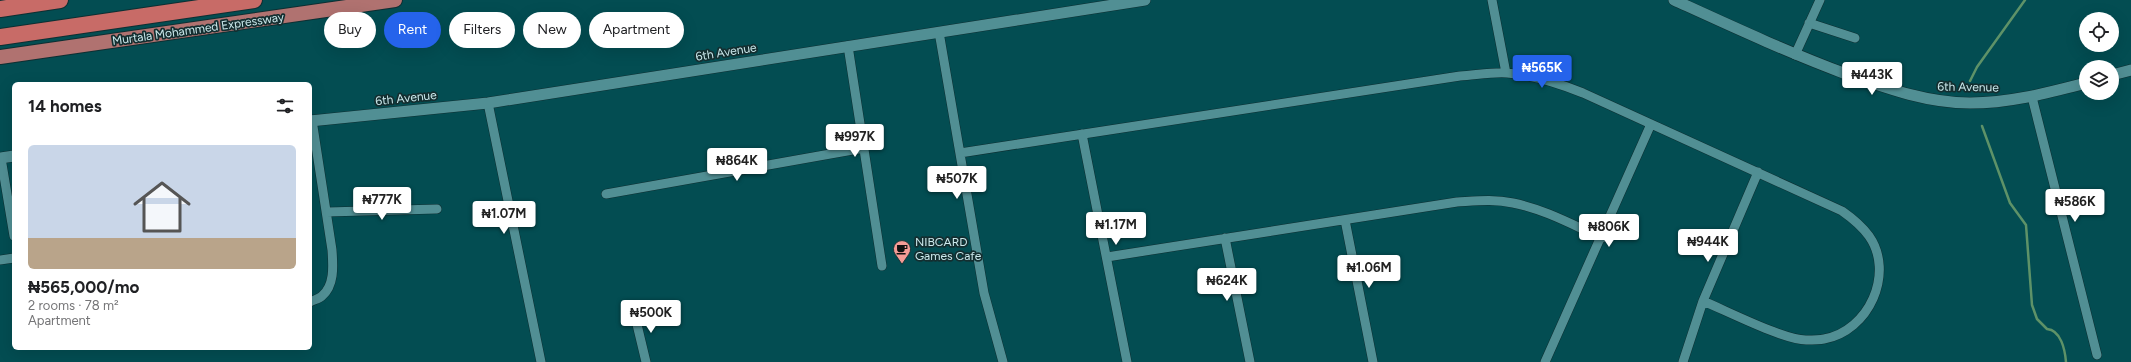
<!DOCTYPE html>
<meta charset="utf-8">
<style>
:root{--surface:#fff;--page:#f6f6f6;--text:#202124;--muted:#757577;--line:#e0e0e0;--accent:#2563eb}
body{margin:0;font-family:Figtree,sans-serif;background:var(--page);color:var(--text);height:100vh;display:flex;flex-direction:column;font-size:15px;white-space:nowrap}
*{box-sizing:border-box;margin:0}
p{font-size:13px;color:var(--muted)}
.icon{flex:none;width:22px;height:22px;fill:none;stroke:currentColor;stroke-width:2;stroke-linecap:round;stroke-linejoin:round}
.map{position:relative;flex:1;overflow:hidden}
.side{position:absolute;left:12px;top:82px;width:300px;height:268px;display:flex;flex-direction:column;background:var(--surface);border-radius:6px;box-shadow:0 4px 16px #0002}
.side>*{flex:none}
.banner{position:absolute;left:324px;top:12px;width:380px;height:36px;display:flex;gap:8px}
.controls{position:absolute;left:2079px;top:12px;display:grid;gap:8px}
.controls a{display:grid;place-items:center;width:40px;height:40px;border-radius:50%;background:var(--surface);box-shadow:0 4px 16px #0002;font-size:20px}
.price{position:absolute;translate:-50% -34px;padding:0 9px;border-radius:4px;background:#fff;color:#222;font-size:13px;line-height:26px;filter:drop-shadow(0 1px 2px #0008)}
.price::after{content:'';position:absolute;left:50%;top:24px;width:12px;height:9px;margin-left:-6px;background:inherit;clip-path:polygon(0 0,100% 0,50% 100%)}
.price.on{background:var(--accent);color:#fff}
ul{padding:0;list-style:none}
li{display:grid;align-content:center;gap:8px;height:212px;padding:0 16px}
li+li{border-top:1px solid var(--line)}
li span{display:grid;place-items:center;height:124px;border-radius:6px;color:#555}
li>.icon{margin-inline-start:auto}
span .icon{width:72px;height:72px;fill:#fffc;stroke-width:1}
li b{font-size:17px}
h2{display:flex;justify-content:space-between;align-items:center;height:48px;padding:0 16px;font-size:17px}
.tag{padding:0 14px;border-radius:18px;background:var(--surface);box-shadow:0 4px 16px #0002;font-size:14px;line-height:36px}
.tag.on{background:var(--accent);color:#fff}
.map>svg:first-child{display:block}
.lines{fill:none;stroke-linecap:round;stroke-linejoin:round}
.stream{stroke:#5e9268;stroke-width:2.5}
.minor-casing{stroke:#0e2f32;stroke-width:10}
.tertiary-casing{stroke:#0e2f32;stroke-width:12}
.trunk-casing{stroke:#0e2f32;stroke-width:16}
.motorway-casing{stroke:#0e2f32;stroke-width:18}
.minor{stroke:#518f94;stroke-width:9}
.tertiary{stroke:#518f94;stroke-width:11}
.trunk{stroke:#b07270;stroke-width:14}
.motorway{stroke:#c86b67;stroke-width:16}
.labels{text-anchor:middle;dominant-baseline:central;stroke-width:3.5;stroke-linejoin:round;paint-order:stroke}
.street-label{font-size:12px;fill:#cbe9ec;stroke:#142e30}
.poi-label{font-size:12px;fill:#cbe9ec;stroke:#142e30;text-anchor:start}
</style>
<div class="map">
<svg width="2131" height="362" viewBox="0 0 2131 362">
<rect width="100%" height="100%" fill="#034d52"/>
<g class="lines">
<!-- stream -->
<path class="stream" d="M 1970,81 L 1977,67 L 2025,0
M 1982,126 L 2010,203 L 2026,225 L 2032,305 L 2037,319 L 2047,329 C 2061,330 2065,350 2066,362"/>
<!-- minor casing -->
<g class="minor-casing">
<path id="minor" d="M 1492,0 L 1506,73
M 1809,23 L 1855,38
M 939,32 L 984,293 L 1003,362
M 848,46 L 882,266
M 1795,55 L 1820,0
M 2032,97 L 2097,355
M 488,103 L 541,362
M 1082,134 L 1127,362
M 960,153 L 1460,76 C 1476,75 1492,72 1507,73 C 1534,75 1558,83 1583,93 L 1842,211 C 1852,218 1861,225 1869,236 C 1895,273 1869,331 1824,339 C 1819,340 1812,340 1806,340 C 1784,340 1727,311 1703,301
M 1,158 L 14,236
M 606,194 L 864,148
M 327,212 L 437,209
M 1345,220 L 1373,362
M 1225,238 L 1250,362
M 1107,257 L 1457,202 C 1476,201 1494,199 1513,203 C 1544,209 1573,225 1602,238
M 0,260 L 14,258
M 310,302 C 313,300 319,299 322,296 C 335,285 333,265 332,250 L 312,120
M 634,312 L 646,362
M 1545,362 L 1651,124
M 1683,362 L 1703,301 L 1758,172"/>
</g>
<!-- tertiary casing -->
<g class="tertiary-casing">
<path id="tertiary" d="M 1674,0 C 1731,26 1787,52 1846,74 C 1886,88 1927,103 1970,103 C 2010,103 2047,93 2086,83
M 2112,75 L 2131,70
M 310,121 L 488,103 L 1145,0
M 0,158 L 14,156"/>
</g>
<!-- trunk casing -->
<g class="trunk-casing">
<path id="trunk" d="M 0,57 L 395,0"/>
</g>
<!-- motorway casing -->
<g class="motorway-casing">
<path id="motorway" d="M 0,9 L 60,0
M 0,37 L 254,0"/>
</g>
<!-- minor -->
<use href="#minor" class="minor"/>
<!-- tertiary -->
<use href="#tertiary" class="tertiary"/>
<!-- trunk -->
<use href="#trunk" class="trunk"/>
<!-- motorway -->
<use href="#motorway" class="motorway"/>
</g>
<!-- icons -->
<defs>
<g id="cafe-pin" transform="scale(0.9)"><path d="M0 17L-7.5 6A9.5 9.5 0 1 1 7.5 6Z" fill="#f59c96" stroke="#142e30"/><path d="M-5.5-4.5H6V0H3Q3 3.5 0 3.5H-2.5Q-5.5 3.5-5.5 0ZM3-3.2v2h1.7v-2ZM-6 4.5H4V6H-6Z" fill="#111"/></g>
</defs>
<g fill-rule="evenodd">
<use href="#cafe-pin" x="902" y="249"/>
</g>
<g class="labels">
<!-- street labels -->
<g class="street-label">
<text transform="translate(198 29) rotate(-8)">Murtala Mohammed Expressway</text>
<text transform="translate(726 52) rotate(-9)">6th Avenue</text>
<text transform="translate(1968 87) rotate(1)">6th Avenue</text>
<text transform="translate(406 98) rotate(-6)">6th Avenue</text>
</g>
<!-- poi labels -->
<g class="poi-label">
<text x="915" y="242">NIBCARD<tspan x="915" dy="14">Games Cafe</tspan></text>
</g>
</g>
</svg>
<div class="controls">
<a><svg class="icon" aria-label="locate" viewBox="0 0 24 24"><circle cx="12" cy="12" r="6"/><path d="M12 2v4M12 18v4M2 12h4M18 12h4"/></svg></a>
<a><svg class="icon" aria-label="layers" viewBox="0 0 24 24"><path d="M12 4l9 5-9 5-9-5zM3 14l9 5 9-5"/></svg></a>
</div>
<b class="price on" style="left:1542px;top:89px">₦565K</b>
<b class="price" style="left:1872px;top:96px">₦443K</b>
<b class="price" style="left:855px;top:158px">₦997K</b>
<b class="price" style="left:737px;top:182px">₦864K</b>
<b class="price" style="left:957px;top:200px">₦507K</b>
<b class="price" style="left:382px;top:221px">₦777K</b>
<b class="price" style="left:2075px;top:223px">₦586K</b>
<b class="price" style="left:504px;top:235px">₦1.07M</b>
<b class="price" style="left:1116px;top:246px">₦1.17M</b>
<b class="price" style="left:1609px;top:248px">₦806K</b>
<b class="price" style="left:1708px;top:263px">₦944K</b>
<b class="price" style="left:1369px;top:289px">₦1.06M</b>
<b class="price" style="left:1227px;top:302px">₦624K</b>
<b class="price" style="left:651px;top:334px">₦500K</b>
<div class="banner">
<a class="tag">Buy</a>
<a class="tag on">Rent</a>
<a class="tag">Filters</a>
<a class="tag">New</a>
<a class="tag">Apartment</a>
</div>
<section class="side">
<h2>14 homes<svg class="icon" aria-label="filters" viewBox="0 0 24 24"><path d="M4 7h16M4 17h16"/><circle cx="9" cy="7" r="2"/><circle cx="15" cy="17" r="2"/></svg></h2>
<ul>
<li><span style="background:linear-gradient(#c9d6e8 75%,#b9a48a 0)"><svg class="icon" aria-label="home" viewBox="0 0 24 24"><path d="M3 11l9-7 9 7M6 9v11h12V9"/></svg></span><div><b>₦565,000/mo</b><p>2 rooms · 78 m²</p><p>Apartment</p></div></li>
</ul>
</section>
</div>
